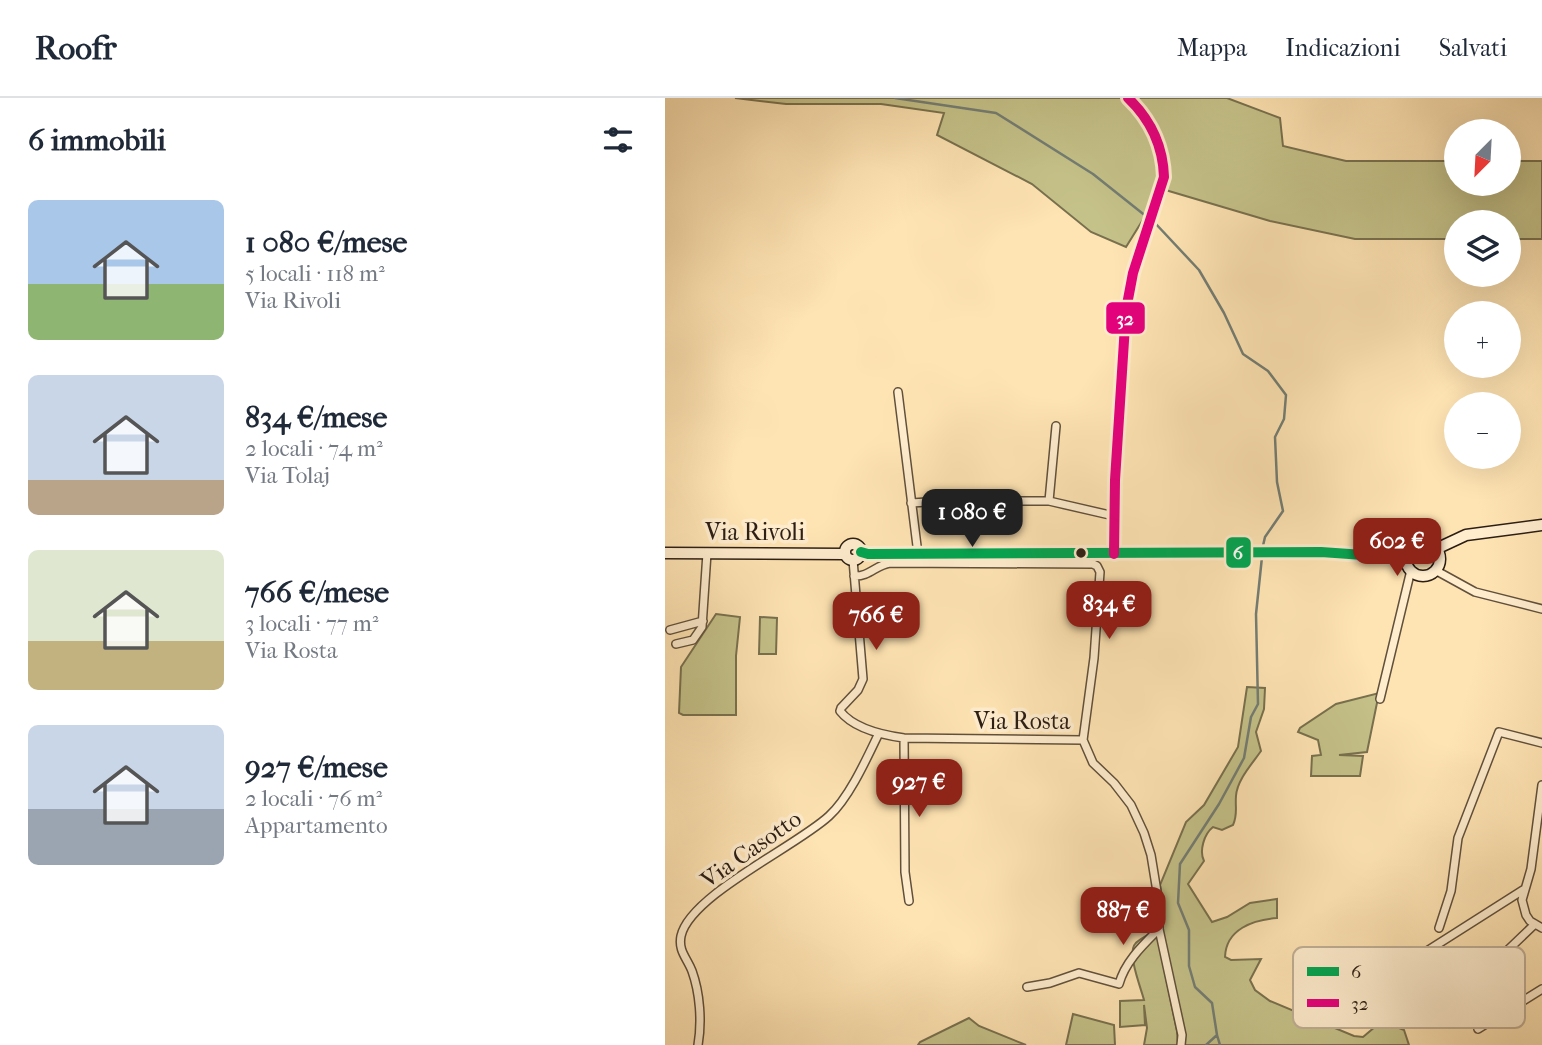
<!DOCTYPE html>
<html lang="it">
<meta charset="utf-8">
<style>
:root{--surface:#fff;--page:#f6f6f7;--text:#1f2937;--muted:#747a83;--line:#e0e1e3;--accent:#8f2418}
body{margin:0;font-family:"IM FELL French Canon",serif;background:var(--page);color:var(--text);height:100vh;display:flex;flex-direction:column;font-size:26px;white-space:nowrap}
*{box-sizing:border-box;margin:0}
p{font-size:23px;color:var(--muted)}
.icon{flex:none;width:38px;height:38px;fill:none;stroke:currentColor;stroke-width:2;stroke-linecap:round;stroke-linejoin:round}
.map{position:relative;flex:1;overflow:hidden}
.sheet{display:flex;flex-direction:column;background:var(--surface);width:665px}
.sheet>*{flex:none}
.needle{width:46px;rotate:204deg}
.tools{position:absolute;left:779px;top:21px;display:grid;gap:14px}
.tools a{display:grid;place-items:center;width:77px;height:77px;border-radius:50%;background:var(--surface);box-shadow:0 7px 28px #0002;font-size:35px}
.price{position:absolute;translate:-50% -60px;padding:0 16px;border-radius:14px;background:var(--accent);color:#fff;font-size:23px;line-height:46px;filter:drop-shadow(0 2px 4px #0008)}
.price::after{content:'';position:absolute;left:50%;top:42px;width:21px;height:16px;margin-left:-10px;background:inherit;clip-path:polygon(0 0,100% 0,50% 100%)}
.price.selected{background:#222;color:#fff}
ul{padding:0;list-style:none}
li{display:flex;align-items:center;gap:21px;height:175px;padding:0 28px}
li span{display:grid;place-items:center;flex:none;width:196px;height:140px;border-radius:10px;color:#555}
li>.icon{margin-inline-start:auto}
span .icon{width:84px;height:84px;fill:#fffc;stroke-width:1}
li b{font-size:30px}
h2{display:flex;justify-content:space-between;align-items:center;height:84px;padding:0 28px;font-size:30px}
header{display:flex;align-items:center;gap:42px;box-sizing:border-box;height:98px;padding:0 35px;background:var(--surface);border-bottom:2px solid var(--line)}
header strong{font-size:33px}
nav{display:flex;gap:38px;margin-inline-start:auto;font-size:24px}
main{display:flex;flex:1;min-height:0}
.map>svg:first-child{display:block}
.green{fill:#c5c289;stroke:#78704f;stroke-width:2}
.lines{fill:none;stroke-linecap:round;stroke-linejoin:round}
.stream{stroke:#737d74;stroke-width:2.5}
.street-casing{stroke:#61503c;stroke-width:10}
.secondary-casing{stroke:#2c1e15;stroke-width:13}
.street{stroke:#ffedce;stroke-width:7}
.secondary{stroke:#ffedce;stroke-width:10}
.bus-1-casing{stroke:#ffedce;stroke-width:16}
.bus-2-casing{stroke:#ffedce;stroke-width:16}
.bus-1{stroke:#00a651;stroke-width:10}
.bus-2{stroke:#e5007d;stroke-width:10}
.bus-dot{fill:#2c1e15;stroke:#ffedce;stroke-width:2.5}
.labels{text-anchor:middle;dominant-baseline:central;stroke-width:7;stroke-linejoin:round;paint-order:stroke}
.street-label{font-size:24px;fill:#2c1e15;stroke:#ffedce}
.key{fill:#ffedce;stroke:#c0af96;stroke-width:2}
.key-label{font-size:19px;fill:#2c1e15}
.line-badge{stroke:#ffedce;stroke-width:2.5}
.badge-label{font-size:19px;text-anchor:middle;font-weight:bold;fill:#fff}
</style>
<header>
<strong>Roofr</strong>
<nav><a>Mappa</a><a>Indicazioni</a><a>Salvati</a></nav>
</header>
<main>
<section class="sheet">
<h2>6 immobili<svg class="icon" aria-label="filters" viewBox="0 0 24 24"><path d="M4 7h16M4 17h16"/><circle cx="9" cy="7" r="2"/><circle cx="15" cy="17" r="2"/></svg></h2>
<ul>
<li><span style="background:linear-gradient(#a9c7e8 60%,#8fb573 0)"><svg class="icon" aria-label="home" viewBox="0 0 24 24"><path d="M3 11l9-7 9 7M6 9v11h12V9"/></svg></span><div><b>1 080 €/mese</b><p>5 locali · 118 m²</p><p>Via Rivoli</p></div></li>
<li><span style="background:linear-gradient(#c9d6e8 75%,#b9a48a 0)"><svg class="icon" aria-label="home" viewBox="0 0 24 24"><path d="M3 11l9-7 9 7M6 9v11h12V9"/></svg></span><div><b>834 €/mese</b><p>2 locali · 74 m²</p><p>Via Tolaj</p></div></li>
<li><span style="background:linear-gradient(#dfe7d0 65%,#c2b280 0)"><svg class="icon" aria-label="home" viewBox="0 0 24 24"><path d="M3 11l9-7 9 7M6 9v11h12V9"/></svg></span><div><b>766 €/mese</b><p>3 locali · 77 m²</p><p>Via Rosta</p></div></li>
<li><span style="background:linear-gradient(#c9d6e8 60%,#9aa5b1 0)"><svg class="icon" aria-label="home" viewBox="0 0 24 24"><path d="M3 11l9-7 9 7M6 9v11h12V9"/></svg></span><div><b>927 €/mese</b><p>2 locali · 76 m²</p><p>Appartamento</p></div></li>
</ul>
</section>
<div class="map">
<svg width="877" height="947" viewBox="0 0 877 947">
<rect width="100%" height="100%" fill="#ffe4b3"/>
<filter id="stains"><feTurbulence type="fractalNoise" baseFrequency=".00286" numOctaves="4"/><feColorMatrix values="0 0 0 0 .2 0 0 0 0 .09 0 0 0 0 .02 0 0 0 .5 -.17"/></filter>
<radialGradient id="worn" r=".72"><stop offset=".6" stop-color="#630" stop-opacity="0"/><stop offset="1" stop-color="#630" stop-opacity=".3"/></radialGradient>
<!-- green -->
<path class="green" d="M 70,0 L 562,0 L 615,20 L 618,48 L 681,63 L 791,63 L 791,86 L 844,86 L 844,63 L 877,63 L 877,141 L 844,141 L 844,124 L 791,124 L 791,141 L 690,141 L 605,123 L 497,91 L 461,149 L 426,134 L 367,86 L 272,37 L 279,15 L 216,6 L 121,6 Z
M 51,516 L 75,519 L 71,558 L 71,617 L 18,617 L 14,615 L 16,569 Z
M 95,519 L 112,520 L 111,556 L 94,556 Z
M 582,589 L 600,590 L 599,611 L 591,634 L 596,653 C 587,666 572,682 571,698 C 570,710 573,716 568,727 L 557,732 L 548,729 C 539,736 534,753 539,763 L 523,786 L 547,824 L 562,819 L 585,805 L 612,801 L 612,820 C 588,822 561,831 560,859 L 566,862 L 596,861 L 585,882 L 590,892 L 605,903 L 689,938 L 698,939 L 717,923 L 739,932 L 744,947 L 517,947 L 496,833 L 498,804 L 495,787 L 521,724 L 539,707 L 573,649 Z
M 714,595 L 702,654 L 674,657 L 698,658 L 695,678 L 646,678 L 647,658 L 656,657 L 653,642 L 633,634 L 635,630 L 671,606 Z
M 484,836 L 490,836 L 493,841 L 512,933 L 513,947 L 479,947 L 482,930 L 479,907 L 480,927 L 455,929 L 455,903 L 479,902 C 476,890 462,856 470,846 C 473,842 480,839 484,836 Z
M 408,916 L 449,927 L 450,947 L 401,947 Z
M 304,920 L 314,928 L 361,947 L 253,947 L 255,944 Z"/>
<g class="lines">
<!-- stream -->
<path class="stream" d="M 230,0 L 331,15 L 428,76 L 482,119
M 490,125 L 534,172 L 559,215 L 578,256 L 603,273 L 621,297 L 619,321 L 610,339 L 612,384 L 618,413 L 600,439 L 597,452
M 552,937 L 555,947
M 541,947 L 552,937 L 547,905 L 530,889 L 524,868 L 524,832 L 513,805 L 515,766 L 554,706 L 579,660 L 586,619 L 593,606 L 591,516 L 597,459"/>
<!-- street casing -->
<g class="street-casing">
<path id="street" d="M 233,294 L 253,456
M 384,403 L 391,328
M 246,405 L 279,403 L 384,403 L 449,418
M 449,456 L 450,382 L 461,212 L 468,175 L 499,79 C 498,47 486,22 463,0
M 188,462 L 198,581 L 193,592 L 176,610 L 175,613 C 189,631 217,637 239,640 L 418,642
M 770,472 L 810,494 L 877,511
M 189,478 C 204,479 211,467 225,465 L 428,466 L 432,468 L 435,474 L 429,560 L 418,642
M 5,532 L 38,523
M 11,546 L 28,542 L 37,529 L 42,455
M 715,601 L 746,472
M 239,640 L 240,774 L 244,803
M 418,642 L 428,665 L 449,685 L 466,707 L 479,735 L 486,757 L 494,806 L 494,831 L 517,937 L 516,947
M 877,687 L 866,771 L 857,802 L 861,817 L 865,823 L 877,830
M 774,830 L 786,793 L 793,740 L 834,634 L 877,645
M 751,860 L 858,792
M 362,889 L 385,885 L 414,875 L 454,886 C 460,864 477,848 494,831
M 802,891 L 870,826
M 813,931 L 877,891
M 33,947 C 37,924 35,895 27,873 C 22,860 13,853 16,838 C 25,797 132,748 164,718 C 184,700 202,660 214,635"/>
</g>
<!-- secondary casing -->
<g class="secondary-casing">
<path id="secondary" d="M741 461a17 17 0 1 1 34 0a17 17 0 1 1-34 0Z
M180 454a8 8 0 1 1 16 0a8 8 0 1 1-16 0Z
M 771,451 L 801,437 L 877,427
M 196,454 L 203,456 L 656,454 L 741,460
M 0,455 L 180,456"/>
</g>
<!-- street -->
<use href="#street" class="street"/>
<!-- secondary -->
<use href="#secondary" class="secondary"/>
<!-- bus-1 casing -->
<g class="bus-1-casing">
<path id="bus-1" d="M 196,454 L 203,456 L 656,454 L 741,460"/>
</g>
<!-- bus-2 casing -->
<g class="bus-2-casing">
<path id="bus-2" d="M 449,456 L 450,382 L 461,212 L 468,175 L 499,79 C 498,47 486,22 463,0"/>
</g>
<!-- bus-1 -->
<use href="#bus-1" class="bus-1"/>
<!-- bus-2 -->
<use href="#bus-2" class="bus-2"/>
</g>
<!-- markers -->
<circle class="bus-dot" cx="416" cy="455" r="6"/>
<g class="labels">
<!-- street labels -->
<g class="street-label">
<text x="90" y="434">Via Rivoli</text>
<text x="357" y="623">Via Rosta</text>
<text transform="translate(86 751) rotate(-35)">Via Casotto</text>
</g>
</g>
<!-- legend -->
<rect x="628" y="849" width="232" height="81" rx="10" class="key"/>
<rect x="642" y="869" width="32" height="9" fill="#00a651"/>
<rect x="642" y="901" width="32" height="8" fill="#e5007d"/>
<g class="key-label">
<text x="686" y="880">6</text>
<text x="686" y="912">32</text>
</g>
<g class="line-badge">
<rect x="440" y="203" width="41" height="34" rx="7" fill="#e5007d"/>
<rect x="560" y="438" width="27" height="33" rx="7" fill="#00a651"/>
</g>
<g class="badge-label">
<text x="460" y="227">32</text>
<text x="573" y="461">6</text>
</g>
<rect width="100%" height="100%" filter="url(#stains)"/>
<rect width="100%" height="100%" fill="url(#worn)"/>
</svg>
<div class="tools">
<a><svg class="needle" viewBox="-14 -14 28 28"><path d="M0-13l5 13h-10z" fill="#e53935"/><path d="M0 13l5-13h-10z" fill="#747a83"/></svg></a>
<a><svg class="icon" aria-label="layers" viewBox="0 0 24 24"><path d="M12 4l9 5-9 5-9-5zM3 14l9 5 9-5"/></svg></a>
<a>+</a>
<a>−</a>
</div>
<b class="price selected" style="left:307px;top:451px">1 080 €</b>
<b class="price" style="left:732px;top:480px">602 €</b>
<b class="price" style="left:444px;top:543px">834 €</b>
<b class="price" style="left:211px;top:554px">766 €</b>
<b class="price" style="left:254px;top:721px">927 €</b>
<b class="price" style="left:458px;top:849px">887 €</b>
</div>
</main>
